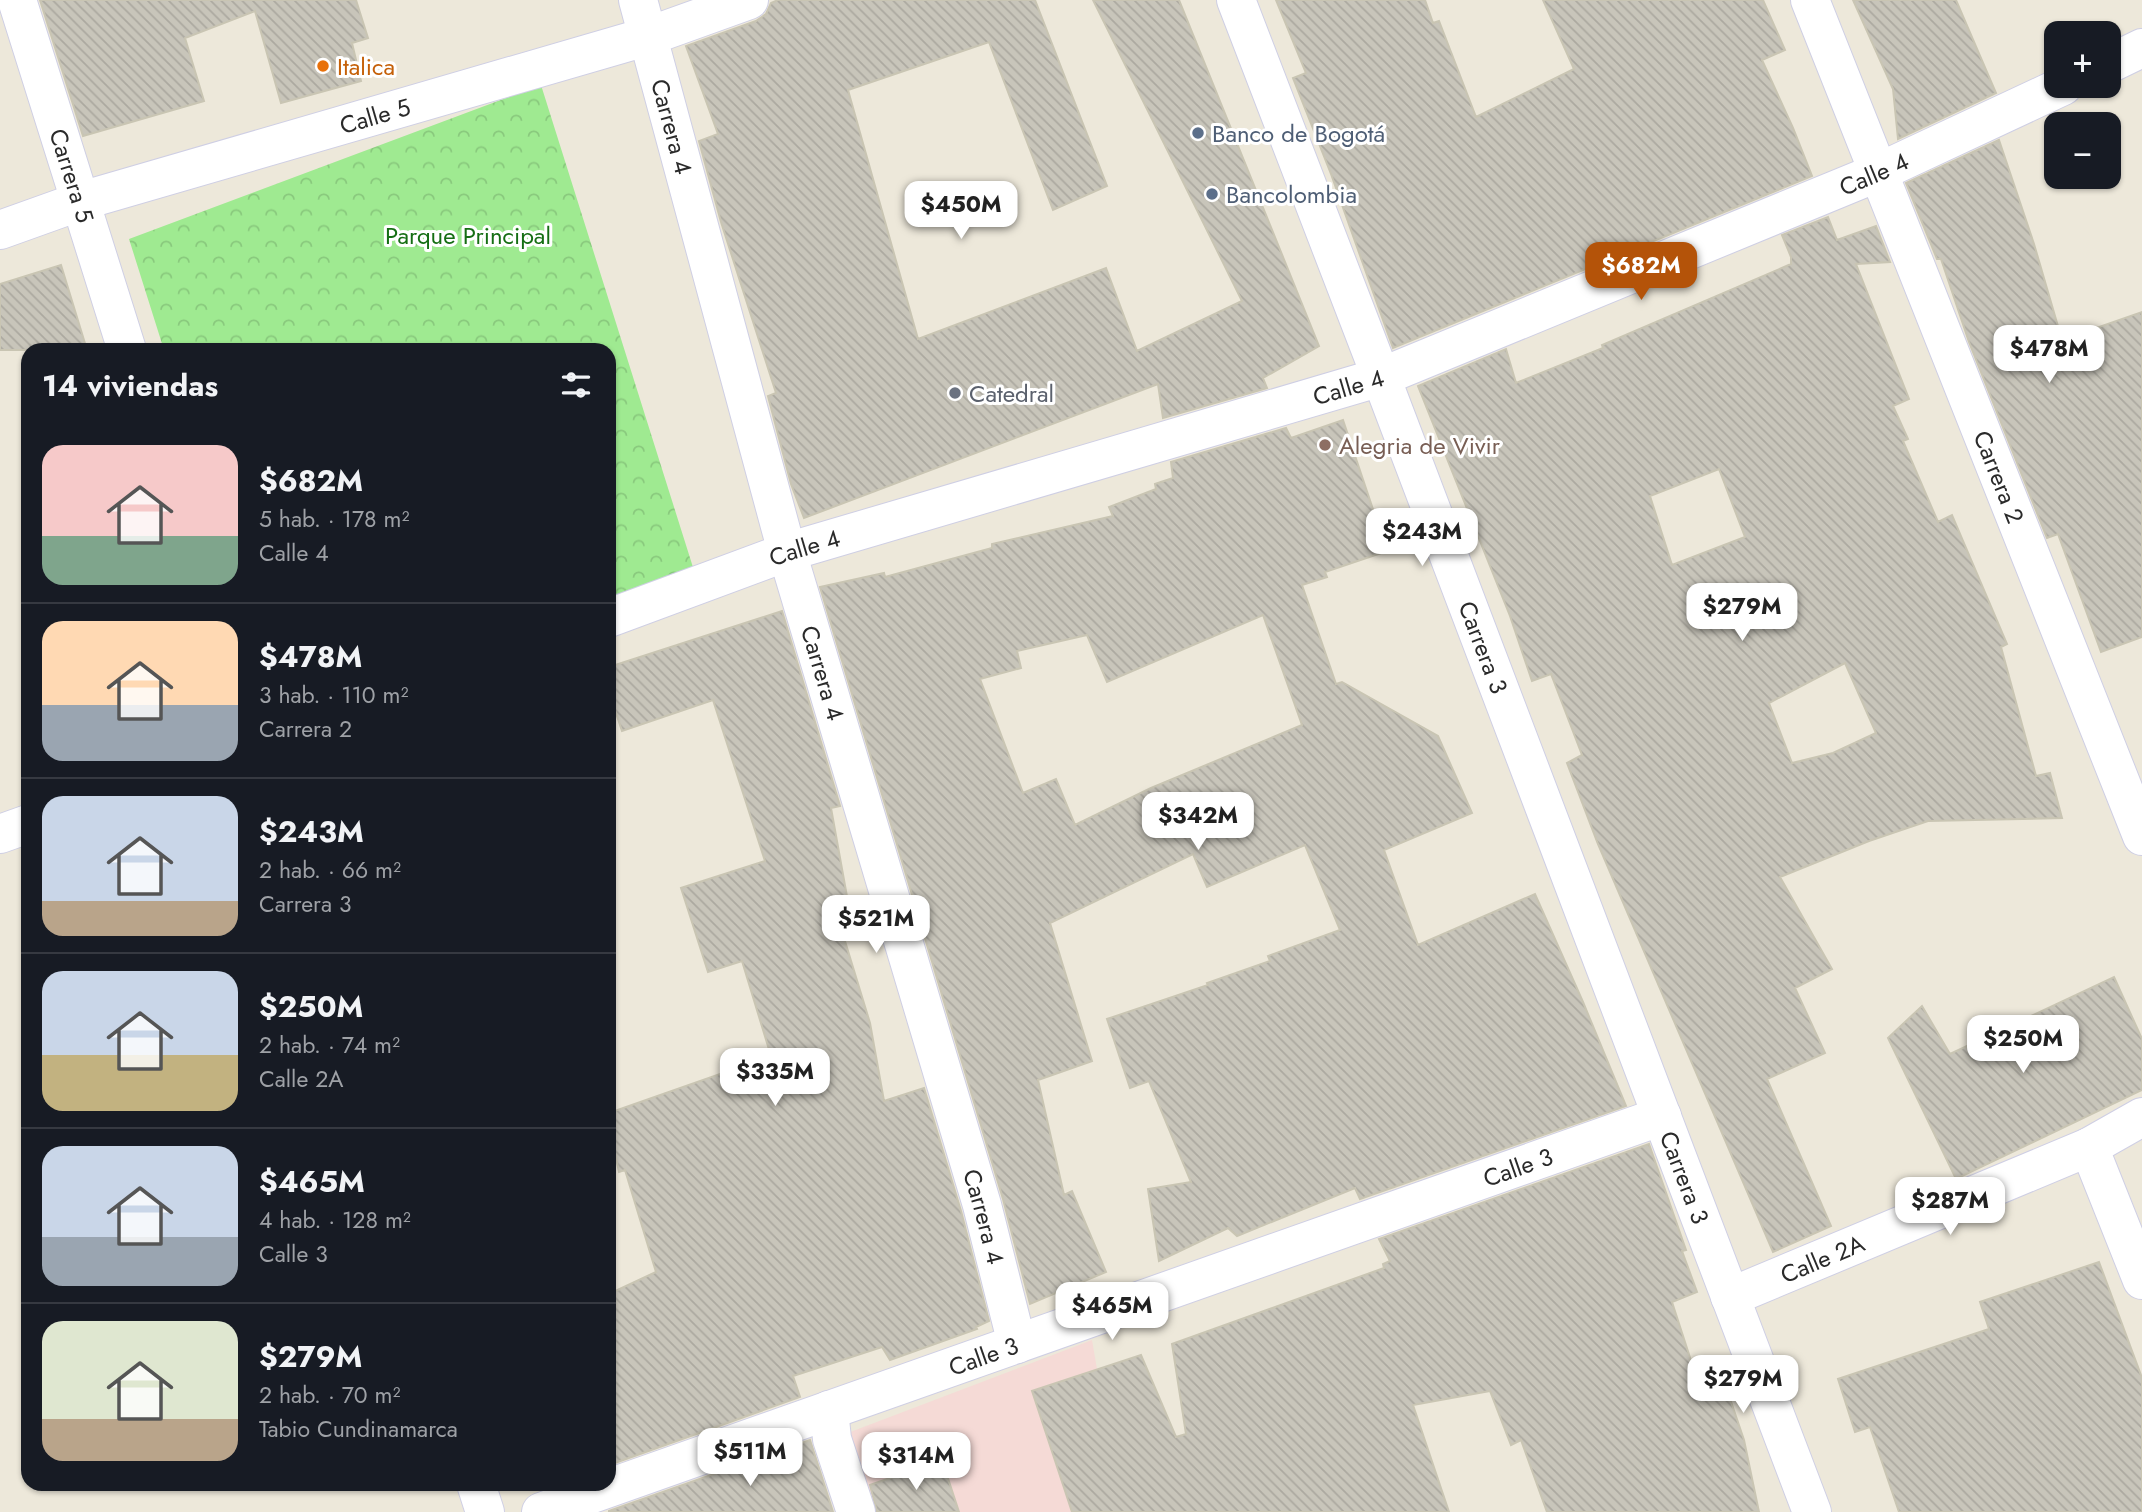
<!DOCTYPE html>
<html lang="es">
<meta charset="utf-8">
<style>
:root{--surface:#171b24;--page:#242831;--text:#f1f3f6;--muted:#9ea1a6;--line:#363941;--accent:#b45309}
body{margin:0;font-family:Jost,sans-serif;background:var(--page);color:var(--text);height:100vh;display:flex;flex-direction:column;font-size:26px;white-space:nowrap}
*{box-sizing:border-box;margin:0}
p{font-size:23px;color:var(--muted)}
.icon{flex:none;width:38px;height:38px;fill:none;stroke:currentColor;stroke-width:2;stroke-linecap:round;stroke-linejoin:round}
.map{position:relative;flex:1;overflow:hidden}
.details{position:absolute;left:21px;top:343px;width:595px;height:1148px;display:flex;flex-direction:column;background:var(--surface);border-radius:21px;box-shadow:0 2px 5px #0004}
.details>*{flex:none}
.fabs{position:absolute;left:2044px;top:21px;display:grid;gap:14px}
.fabs a{display:grid;place-items:center;width:77px;height:77px;border-radius:14px;background:var(--surface);box-shadow:0 2px 5px #0004;font-size:35px}
.price{position:absolute;translate:-50% -60px;padding:0 16px;border-radius:14px;background:#fff;color:#222;font-size:23px;line-height:46px;filter:drop-shadow(0 2px 4px #0008)}
.price::after{content:'';position:absolute;left:50%;top:42px;width:21px;height:16px;margin-left:-10px;background:inherit;clip-path:polygon(0 0,100% 0,50% 100%)}
.price.current{background:var(--accent);color:#fff}
ul{padding:0;list-style:none}
li{display:flex;align-items:center;gap:21px;height:175px;padding:0 21px}
li+li{border-top:2px solid var(--line)}
li span{display:grid;place-items:center;flex:none;width:196px;height:140px;border-radius:21px;color:#555}
li>.icon{margin-inline-start:auto}
span .icon{width:84px;height:84px;fill:#fffc;stroke-width:1}
li b{font-size:30px}
h2{display:flex;justify-content:space-between;align-items:center;height:84px;padding:0 21px;font-size:30px}
.map>svg:first-child{display:block}
.medical{fill:#f5dad6}
.park{fill:url(#park-crowns)}
.building{fill:url(#building-back-hatch);stroke:#c9c5b3;stroke-width:2;fill-rule:evenodd}
.lines{fill:none;stroke-linecap:round;stroke-linejoin:round}
.minor-casing{stroke:#cfcfe4;stroke-width:40}
.secondary-casing{stroke:#cfcfe4;stroke-width:40}
.minor{stroke:#fff;stroke-width:38}
.secondary{stroke:#fff;stroke-width:38}
.food-dot{fill:#e8710a;stroke:#fff;stroke-width:2.5}
.service-dot{fill:#5c6f8a;stroke:#fff;stroke-width:2.5}
.worship-dot{fill:#6b7280;stroke:#fff;stroke-width:2.5}
.education-dot{fill:#8d6e63;stroke:#fff;stroke-width:2.5}
.labels{text-anchor:middle;dominant-baseline:central;stroke-width:6;stroke-linejoin:round;paint-order:stroke}
.food-label{font-size:24px;fill:#c56008;stroke:#fff;text-anchor:start}
.street-label{font-size:24px;fill:#2a2a2a;stroke:#fff}
.service-label{font-size:24px;fill:#4e5e75;stroke:#fff;text-anchor:start}
.park-label{font-size:24px;fill:#156e13;stroke:#fff}
.worship-label{font-size:24px;fill:#5b616d;stroke:#fff;text-anchor:start}
.education-label{font-size:24px;fill:#785e54;stroke:#fff;text-anchor:start}
</style>
<div class="map">
<svg width="2142" height="1512" viewBox="0 0 2142 1512">
<defs>
<pattern id="park-crowns" width="20" height="18" patternUnits="userSpaceOnUse" patternTransform="scale(1.75)"><rect width="20" height="18" fill="#9fea91"/><path d="M2 6a3 3 0 1 1 6 0M12 15a3 3 0 1 1 6 0" fill="none" stroke="#89c97d"/></pattern>
<pattern id="building-back-hatch" width="6" height="6" patternUnits="userSpaceOnUse" patternTransform="scale(1.75)"><rect width="6" height="6" fill="#c8c5ba"/><path d="M-1 5l2 2M0 0l6 6M5-1l2 2" fill="none" stroke="#aca9a0"/></pattern>
</defs>
<rect width="100%" height="100%" fill="#ede8da"/>
<!-- medical -->
<path class="medical" d="M 1092,1340 L 1097,1369 L 1144,1512 L 856,1512 L 832,1439 Z"/>
<!-- park -->
<path class="park" d="M 541,85 L 697,580 L 609,611 L 609,350 L 164,350 L 129,239 Z"/>
<!-- building -->
<path class="building" d="M 40,0 L 356,0 L 368,38 L 352,43 L 361,81 L 281,103 L 255,11 L 185,38 L 204,101 L 83,136 Z
M 778,0 L 1035,0 L 1107,186 L 1053,210 L 989,42 L 848,90 L 918,339 L 1106,268 L 1137,351 L 1242,301 L 1093,0 L 1179,0 L 1319,346 L 1263,378 L 1267,388 L 1163,418 L 1158,384 L 804,518 L 791,484 L 768,396 L 776,393 L 721,222 L 699,141 L 718,134 L 686,46 L 756,21 L 766,14 L 771,3 Z
M 1276,0 L 1425,0 L 1433,23 L 1439,21 L 1476,117 L 1574,69 L 1543,0 L 1763,0 L 1785,50 L 1762,60 L 1793,128 L 1812,176 L 1393,348 L 1331,174 L 1293,78 L 1306,73 Z
M 1853,0 L 1956,0 L 1996,93 L 1898,139 L 1893,89 Z
M 1999,140 L 2034,244 L 2062,340 L 2142,312 L 2142,637 L 2101,652 L 2058,534 L 2047,538 L 1969,342 L 1941,259 L 1937,259 L 1906,183 Z
M 1828,217 L 1837,240 L 1876,226 L 1890,262 L 1856,264 L 1909,399 L 1893,406 L 1908,439 L 1903,441 L 1938,522 L 1952,515 L 2007,644 L 2001,647 L 2036,776 L 2050,773 L 2062,818 L 1928,821 L 1869,841 L 1780,877 L 1832,969 L 1795,988 L 1825,1053 L 1767,1079 L 1831,1226 L 1773,1252 L 1598,844 L 1567,763 L 1582,755 L 1551,674 L 1532,681 L 1510,616 L 1418,386 L 1506,349 L 1516,383 L 1603,348 L 1602,345 L 1791,264 L 1791,257 L 1782,235 ZM 1719,469 L 1745,537 L 1672,565 L 1650,496 ZM 1845,663 L 1876,733 L 1833,753 L 1792,763 L 1769,703 Z
M 61,265 L 87,350 L 0,350 L 0,284 Z
M 1343,420 L 1387,551 L 1325,572 L 1327,577 L 1302,585 L 1336,684 L 1342,682 L 1438,736 L 1472,813 L 1384,850 L 1418,945 L 1535,894 L 1583,1002 L 1626,1106 L 1360,1199 L 1355,1188 L 1237,1236 L 1228,1228 L 1159,1261 L 1148,1189 L 1191,1182 L 1149,1081 L 1130,1088 L 1107,1019 L 1208,985 L 1207,983 L 1270,961 L 1268,956 L 1340,930 L 1305,845 L 1207,887 L 1193,854 L 1050,923 L 1092,1061 L 1038,1080 L 1064,1195 L 1072,1191 L 1106,1272 L 1030,1304 L 1003,1199 L 820,587 L 884,573 L 885,577 L 992,548 L 992,544 L 1113,516 L 1109,507 L 1156,489 L 1155,484 L 1173,478 L 1171,462 L 1286,428 L 1291,438 ZM 1263,615 L 1302,725 L 1151,788 L 1075,825 L 1056,779 L 1023,793 L 980,679 L 1021,668 L 1017,651 L 1087,635 L 1107,682 Z
M 782,611 L 840,806 L 831,808 L 852,924 L 841,928 L 870,1023 L 884,1101 L 924,1088 L 961,1211 L 989,1321 L 976,1327 L 977,1329 L 890,1360 L 882,1347 L 793,1376 L 800,1397 L 609,1465 L 609,1294 L 656,1272 L 625,1170 L 619,1172 L 609,1127 L 609,1113 L 771,1056 L 742,961 L 708,972 L 681,888 L 765,861 L 713,700 L 622,731 L 609,692 L 609,667 Z
M 2114,977 L 2142,1039 L 2142,1090 L 1956,1179 L 1888,1038 L 1922,1006 L 1950,1054 Z
M 1649,1144 L 1686,1250 L 1682,1251 L 1697,1292 L 1672,1302 L 1696,1376 L 1719,1366 L 1744,1440 L 1759,1512 L 1547,1512 L 1521,1440 L 1511,1445 L 1490,1391 L 1413,1405 L 1449,1512 L 1072,1512 L 1032,1391 L 1141,1355 L 1176,1437 L 1186,1434 L 1172,1344 L 1384,1268 L 1383,1264 L 1390,1261 L 1379,1239 Z
M 2099,1262 L 2142,1378 L 2142,1512 L 1899,1512 L 1870,1427 L 1855,1432 L 1838,1379 L 1989,1329 L 1980,1302 Z
M 810,1440 L 833,1512 L 609,1512 L 609,1511 Z
M 942,1460 L 959,1512 L 877,1512 L 870,1485 Z"/>
<g class="lines">
<!-- minor casing -->
<g class="minor-casing">
<g id="minor">
<path id="s1" d="M 17,0 L 127,350"/>
<path id="s2" d="M 638,0 L 787,552 L 982,1205 L 1017,1344"/>
<path id="s3" d="M 1810,0 L 2142,836"/>
<path d="M 2109,64 L 2142,48"/>
<path id="s4" d="M 0,230 L 81,201 L 649,36 L 749,0"/>
<path id="s5" d="M 609,618 L 787,552 L 1381,377 L 1879,172 L 2063,86"/>
<path d="M 0,834 L 28,824"/>
<path d="M 2089,1147 L 2142,1280"/>
<path id="s6" d="M 1730,1297 L 2089,1147 L 2142,1117"/>
<path d="M 829,1410 L 832,1439 L 856,1512"/>
<path d="M 476,1484 L 485,1512"/>
<path id="s7" d="M 541,1512 L 1662,1116"/>
</g>
</g>
<!-- secondary casing -->
<g class="secondary-casing">
<g id="secondary">
<path id="s8" d="M 1236,0 L 1381,377 L 1812,1512"/>
</g>
</g>
<!-- minor -->
<use href="#minor" class="minor"/>
<!-- secondary -->
<use href="#secondary" class="secondary"/>
</g>
<!-- markers -->
<circle class="food-dot" cx="323" cy="66" r="7"/>
<g class="service-dot">
<circle cx="1198" cy="133" r="7"/>
<circle cx="1212" cy="194" r="7"/>
</g>
<circle class="worship-dot" cx="955" cy="393" r="7"/>
<circle class="education-dot" cx="1325" cy="445" r="7"/>
<g class="labels">
<!-- food labels -->
<g class="food-label">
<text x="337" y="66">Italica</text>
</g>
<!-- street labels -->
<g class="street-label">
<text stroke="none"><textPath href="#s4" startOffset="392">Calle 5</textPath></text>
<text stroke="none"><textPath href="#s2" startOffset="131">Carrera 4</textPath></text>
<text stroke="none"><textPath href="#s5" startOffset="1342">Calle 4</textPath></text>
<text stroke="none"><textPath href="#s1" startOffset="184">Carrera 5</textPath></text>
<text stroke="none"><textPath href="#s5" startOffset="775">Calle 4</textPath></text>
<text stroke="none"><textPath href="#s3" startOffset="513">Carrera 2</textPath></text>
<text stroke="none"><textPath href="#s5" startOffset="208">Calle 4</textPath></text>
<text stroke="none"><textPath href="#s8" startOffset="693">Carrera 3</textPath></text>
<text stroke="none"><textPath href="#s2" startOffset="698">Carrera 4</textPath></text>
<text stroke="none"><textPath href="#s7" startOffset="1036">Calle 3</textPath></text>
<text stroke="none"><textPath href="#s8" startOffset="1260">Carrera 3</textPath></text>
<text stroke="none"><textPath href="#s2" startOffset="1265">Carrera 4</textPath></text>
<text stroke="none"><textPath href="#s6" startOffset="100">Calle 2A</textPath></text>
<text stroke="none"><textPath href="#s7" startOffset="469">Calle 3</textPath></text>
</g>
<!-- service labels -->
<g class="service-label">
<text x="1212" y="133">Banco de Bogotá</text>
<text x="1226" y="194">Bancolombia</text>
</g>
<!-- park labels -->
<g class="park-label">
<text x="468" y="235">Parque Principal</text>
</g>
<!-- worship labels -->
<g class="worship-label">
<text x="969" y="393">Catedral</text>
</g>
<!-- education labels -->
<g class="education-label">
<text x="1339" y="445">Alegria de Vivir</text>
</g>
</g>
</svg>
<div class="fabs">
<a>+</a>
<a>−</a>
</div>
<b class="price" style="left:961px;top:241px">$450M</b>
<b class="price current" style="left:1641px;top:302px">$682M</b>
<b class="price" style="left:2049px;top:385px">$478M</b>
<b class="price" style="left:1422px;top:568px">$243M</b>
<b class="price" style="left:1742px;top:643px">$279M</b>
<b class="price" style="left:1198px;top:852px">$342M</b>
<b class="price" style="left:876px;top:955px">$521M</b>
<b class="price" style="left:2023px;top:1075px">$250M</b>
<b class="price" style="left:775px;top:1108px">$335M</b>
<b class="price" style="left:1950px;top:1237px">$287M</b>
<b class="price" style="left:1112px;top:1342px">$465M</b>
<b class="price" style="left:1743px;top:1415px">$279M</b>
<b class="price" style="left:750px;top:1488px">$511M</b>
<b class="price" style="left:916px;top:1492px">$314M</b>
<section class="details">
<h2>14 viviendas<svg class="icon" aria-label="filters" viewBox="0 0 24 24"><path d="M4 7h16M4 17h16"/><circle cx="9" cy="7" r="2"/><circle cx="15" cy="17" r="2"/></svg></h2>
<ul>
<li><span style="background:linear-gradient(#f6c9c9 65%,#7fa58c 0)"><svg class="icon" aria-label="home" viewBox="0 0 24 24"><path d="M3 11l9-7 9 7M6 9v11h12V9"/></svg></span><div><b>$682M</b><p>5 hab. · 178 m²</p><p>Calle 4</p></div></li>
<li><span style="background:linear-gradient(#ffd9b3 60%,#9aa5b1 0)"><svg class="icon" aria-label="home" viewBox="0 0 24 24"><path d="M3 11l9-7 9 7M6 9v11h12V9"/></svg></span><div><b>$478M</b><p>3 hab. · 110 m²</p><p>Carrera 2</p></div></li>
<li><span style="background:linear-gradient(#c9d6e8 75%,#b9a48a 0)"><svg class="icon" aria-label="home" viewBox="0 0 24 24"><path d="M3 11l9-7 9 7M6 9v11h12V9"/></svg></span><div><b>$243M</b><p>2 hab. · 66 m²</p><p>Carrera 3</p></div></li>
<li><span style="background:linear-gradient(#c9d6e8 60%,#c2b280 0)"><svg class="icon" aria-label="home" viewBox="0 0 24 24"><path d="M3 11l9-7 9 7M6 9v11h12V9"/></svg></span><div><b>$250M</b><p>2 hab. · 74 m²</p><p>Calle 2A</p></div></li>
<li><span style="background:linear-gradient(#c9d6e8 65%,#9aa5b1 0)"><svg class="icon" aria-label="home" viewBox="0 0 24 24"><path d="M3 11l9-7 9 7M6 9v11h12V9"/></svg></span><div><b>$465M</b><p>4 hab. · 128 m²</p><p>Calle 3</p></div></li>
<li><span style="background:linear-gradient(#dfe7d0 70%,#b9a48a 0)"><svg class="icon" aria-label="home" viewBox="0 0 24 24"><path d="M3 11l9-7 9 7M6 9v11h12V9"/></svg></span><div><b>$279M</b><p>2 hab. · 70 m²</p><p>Tabio Cundinamarca</p></div></li>
</ul>
</section>
</div>
